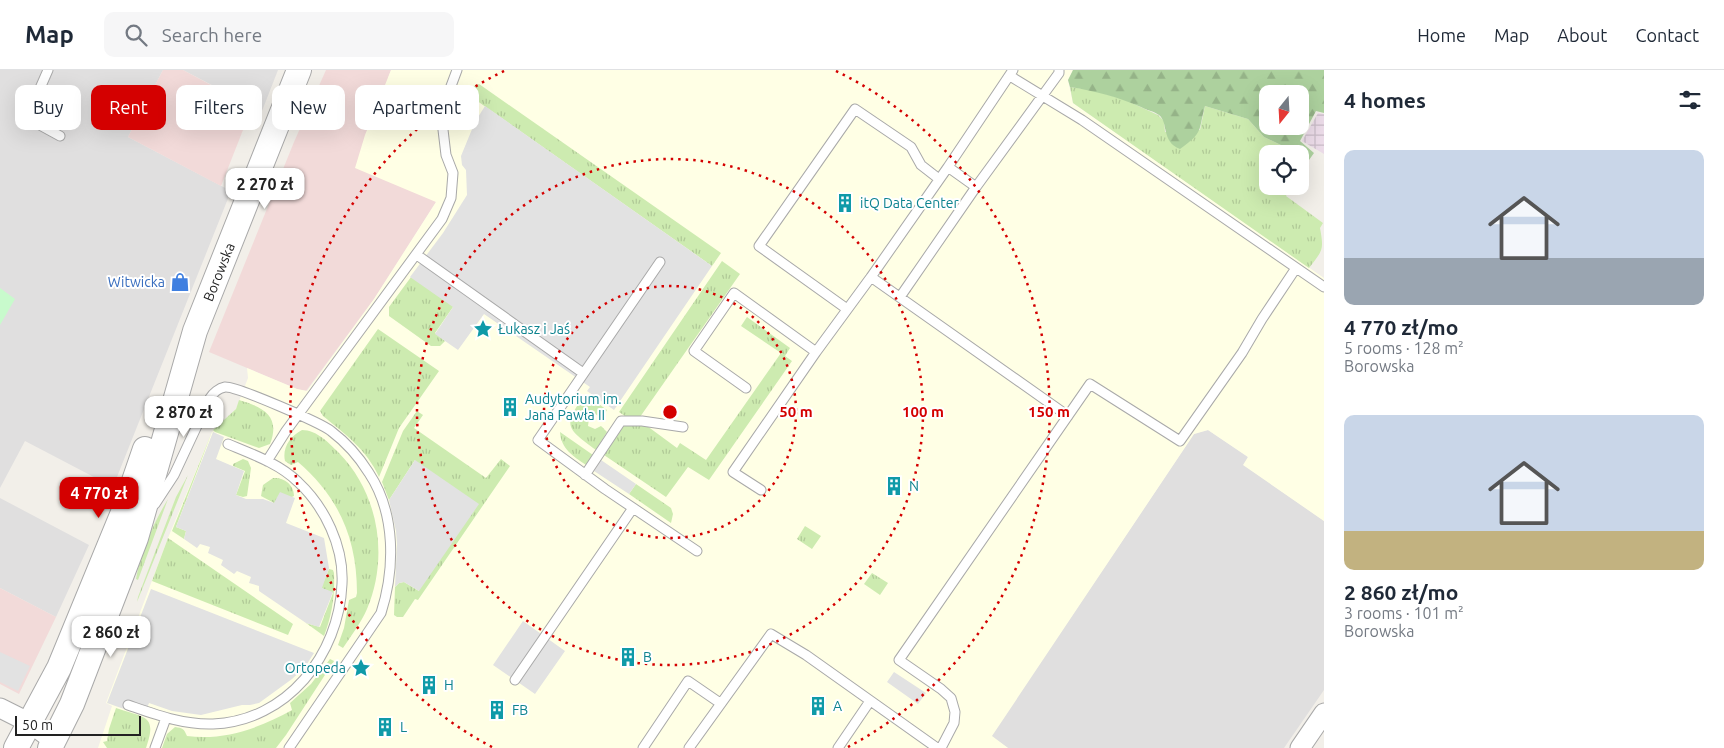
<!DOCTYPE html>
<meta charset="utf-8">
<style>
:root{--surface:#fff;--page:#f6f6f7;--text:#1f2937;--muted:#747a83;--line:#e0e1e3;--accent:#d40000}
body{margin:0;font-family:Ubuntu,sans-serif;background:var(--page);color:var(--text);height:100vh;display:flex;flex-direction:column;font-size:19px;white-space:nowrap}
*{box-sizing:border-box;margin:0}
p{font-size:16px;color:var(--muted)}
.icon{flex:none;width:28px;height:28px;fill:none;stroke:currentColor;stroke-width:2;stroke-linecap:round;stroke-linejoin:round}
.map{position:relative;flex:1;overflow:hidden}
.panel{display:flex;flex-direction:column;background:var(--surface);width:400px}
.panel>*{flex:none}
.guide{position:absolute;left:15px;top:15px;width:475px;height:45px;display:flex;gap:10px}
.needle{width:32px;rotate:198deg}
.tools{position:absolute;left:1259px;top:15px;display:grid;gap:10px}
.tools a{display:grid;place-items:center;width:50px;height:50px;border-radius:10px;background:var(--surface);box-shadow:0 5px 20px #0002;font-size:25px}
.scale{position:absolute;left:15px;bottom:12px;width:126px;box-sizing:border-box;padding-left:5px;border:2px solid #222;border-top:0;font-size:14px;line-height:18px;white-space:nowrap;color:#222;-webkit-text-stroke:4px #fff;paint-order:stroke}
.price{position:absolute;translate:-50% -42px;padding:0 11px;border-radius:10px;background:#fff;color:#222;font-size:16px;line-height:32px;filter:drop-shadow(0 1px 2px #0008)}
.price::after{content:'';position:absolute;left:50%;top:30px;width:15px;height:11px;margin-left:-8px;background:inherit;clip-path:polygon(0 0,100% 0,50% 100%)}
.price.active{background:var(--accent);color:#fff}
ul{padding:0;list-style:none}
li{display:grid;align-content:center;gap:10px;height:265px;padding:0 20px}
li span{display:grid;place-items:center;height:155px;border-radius:10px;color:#555}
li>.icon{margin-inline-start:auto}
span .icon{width:90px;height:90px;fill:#fffc;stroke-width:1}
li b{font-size:21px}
h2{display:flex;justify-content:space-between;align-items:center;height:60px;padding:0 20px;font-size:21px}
.tag{padding:0 18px;border-radius:10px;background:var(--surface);box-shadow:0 5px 20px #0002;font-size:18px;line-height:45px}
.tag.active{background:var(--accent);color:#fff}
header{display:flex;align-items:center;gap:30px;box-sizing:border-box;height:70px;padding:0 25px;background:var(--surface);border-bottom:1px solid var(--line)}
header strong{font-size:24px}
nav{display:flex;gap:28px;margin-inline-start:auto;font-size:18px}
.search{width:350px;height:45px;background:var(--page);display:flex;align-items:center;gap:12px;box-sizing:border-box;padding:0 18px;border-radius:10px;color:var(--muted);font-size:19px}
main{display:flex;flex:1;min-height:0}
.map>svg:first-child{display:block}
.residential{fill:#e0dfdf}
.commercial{fill:#f2dad9}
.industrial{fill:url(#industrial-grid)}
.education{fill:#ffffe5}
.grass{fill:url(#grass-tufts)}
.forest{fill:url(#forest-firs);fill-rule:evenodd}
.park{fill:#c8facc}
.parking{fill:#e2e2e2}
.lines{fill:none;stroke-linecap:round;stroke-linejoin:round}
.service-casing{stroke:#a9a9a9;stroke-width:11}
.minor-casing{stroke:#a9a9a9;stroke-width:21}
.tertiary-casing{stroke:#a9a9a9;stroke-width:26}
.service{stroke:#fff;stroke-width:9}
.minor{stroke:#fff;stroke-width:19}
.tertiary{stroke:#fff;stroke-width:24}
.ring{fill:none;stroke:#d40000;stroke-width:2.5;stroke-dasharray:2.5 5}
.labels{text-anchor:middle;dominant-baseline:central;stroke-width:4;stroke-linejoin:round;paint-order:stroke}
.culture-label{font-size:14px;fill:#0d838f;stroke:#fff;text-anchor:start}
.street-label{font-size:14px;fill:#222;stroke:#fff}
.shop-label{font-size:14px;fill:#366cbe;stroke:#fff;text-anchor:end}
.centre{fill:#d40000;stroke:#fff;stroke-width:2.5}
.ring-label{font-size:15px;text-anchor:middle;font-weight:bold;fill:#d40000;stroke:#fff;stroke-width:4;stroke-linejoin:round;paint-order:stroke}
</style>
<header>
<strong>Map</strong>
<div class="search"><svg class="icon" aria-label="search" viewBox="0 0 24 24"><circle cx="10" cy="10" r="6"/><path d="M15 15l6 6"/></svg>Search here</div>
<nav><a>Home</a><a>Map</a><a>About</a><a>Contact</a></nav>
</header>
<main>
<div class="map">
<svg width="1324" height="678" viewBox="0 0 1324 678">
<defs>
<pattern id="industrial-grid" width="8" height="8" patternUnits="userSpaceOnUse" patternTransform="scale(1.25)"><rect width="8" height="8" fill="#ebdbe8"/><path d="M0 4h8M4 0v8" fill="none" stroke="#c9bcc7"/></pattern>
<pattern id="grass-tufts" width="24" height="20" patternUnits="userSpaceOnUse" patternTransform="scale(1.25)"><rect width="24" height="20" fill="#cdebb0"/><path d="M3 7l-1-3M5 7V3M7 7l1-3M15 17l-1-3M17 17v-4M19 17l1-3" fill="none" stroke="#b0c997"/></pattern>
<pattern id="forest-firs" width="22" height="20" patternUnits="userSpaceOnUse" patternTransform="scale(1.25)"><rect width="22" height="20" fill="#add19e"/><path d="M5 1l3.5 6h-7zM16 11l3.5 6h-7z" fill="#95b388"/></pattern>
</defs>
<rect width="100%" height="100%" fill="#f2efe9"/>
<!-- residential -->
<path class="residential" d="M 0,0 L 163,0 L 128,67 L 231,121 L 113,417 L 25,371 L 0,418 Z
M 183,0 L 278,0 L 262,41 Z
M 1208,360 L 1248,387 L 1244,395 L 1324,451 L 1324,620 L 1284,678 L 1008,678 L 991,666 L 1194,364 Z
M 0,428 L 89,475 L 56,547 L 0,518 Z"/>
<!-- commercial -->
<path class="commercial" d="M 163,0 L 183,0 L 252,37 L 221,116 L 128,67 Z
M 326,0 L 391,0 L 388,8 L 436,132 L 374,229 L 306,321 L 297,319 L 209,282 L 294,72 Z
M 0,518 L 56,547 L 19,624 L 0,614 Z"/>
<!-- industrial -->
<path class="industrial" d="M 1318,43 L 1324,44 L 1324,84 L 1302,71 Z"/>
<!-- education -->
<path class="education" d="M 391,0 L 1073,0 L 1068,10 L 1073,33 L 1324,208 L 1324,451 L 1243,395 L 1248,387 L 1208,360 L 1194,364 L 992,666 L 1008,678 L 98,678 L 112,636 L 106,633 L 168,468 L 212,362 L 236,339 L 248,308 L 247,298 L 297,319 L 307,321 L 374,229 L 436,132 L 355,98 L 365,65 Z"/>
<!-- grass -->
<path class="grass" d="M 479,14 L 721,183 L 712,196 L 473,28 L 471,20 L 474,16 Z
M 1070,17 L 1092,20 L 1123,29 L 1158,45 L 1164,51 L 1165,62 L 1200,60 L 1205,36 L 1248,49 L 1264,67 L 1285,77 L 1292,84 L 1268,84 L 1268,116 L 1292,116 L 1286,126 L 1323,153 L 1320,158 C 1324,180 1323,180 1309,198 L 1073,33 Z
M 722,191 L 740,204 L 640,347 L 628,348 L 619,342 Z
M 411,207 L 457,224 L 453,237 L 435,263 L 445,271 L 440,276 L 431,276 L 389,246 L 389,237 Z
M 747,247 L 790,278 L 785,286 L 792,291 L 709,410 L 688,397 L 666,427 L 604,385 L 625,354 L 643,353 L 677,378 L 680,373 L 706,390 L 781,283 L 741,256 Z
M 378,259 L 439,301 L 399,358 L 379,407 C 367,380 345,364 323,346 L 320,341 Z
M 585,324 L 607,340 L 602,348 L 595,344 L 589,348 L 588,356 L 595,359 L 601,356 L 607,362 L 596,380 C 565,357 563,356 585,324 Z
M 239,330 C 263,337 281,346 270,374 L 259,378 L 215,362 L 213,360 L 236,339 Z
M 417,341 L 423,345 L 414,358 L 486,408 L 501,389 L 510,396 L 418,530 L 415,529 L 403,547 L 397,547 L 394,545 L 395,517 L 399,513 L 404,512 L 419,521 L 415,390 L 389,430 L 382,412 L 403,361 Z
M 302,360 C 317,360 329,373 339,383 C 379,424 389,487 367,539 C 361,553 351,566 343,578 L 338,575 L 344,558 L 349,530 L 356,527 L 357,523 C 357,469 339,427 298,392 L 291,395 L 285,391 C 282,378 290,366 302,360 Z
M 212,362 L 176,457 L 186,461 L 184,469 L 172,461 Z
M 560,362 L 593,385 L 586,395 C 573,386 561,379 560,362 Z
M 243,389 L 248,391 L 251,398 L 247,426 L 243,427 L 236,425 L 245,401 L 233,396 L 233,394 Z
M 188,405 L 137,532 L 138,527 L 176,427 Z
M 273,408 C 283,407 294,414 294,426 L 276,434 L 261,426 L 263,415 Z
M 636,414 L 671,438 L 673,444 L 671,453 L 629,424 Z
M 168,429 L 138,510 L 136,509 C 141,480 153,454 168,429 Z
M 805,456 L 821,466 L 812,479 L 797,469 Z
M 168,468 L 293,554 L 288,565 L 152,511 Z
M 329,499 L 333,500 L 334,503 C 335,525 332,546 324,566 L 306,553 L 320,557 L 333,523 L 321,518 Z
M 872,503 L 888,513 L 880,525 L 864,514 Z
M 330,589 L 334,591 L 286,665 L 276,678 L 162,678 L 167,664 L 175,657 C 183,658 184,659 187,666 C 224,671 260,658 292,640 L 290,633 L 311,614 Z
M 116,638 C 144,648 158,644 146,678 L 107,678 L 103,672 L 107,671 L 109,659 Z"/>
<!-- forest -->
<path class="forest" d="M 1073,0 L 1324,0 L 1324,43 L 1316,41 L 1300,71 L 1314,83 L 1304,97 L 1300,92 L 1300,84 L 1292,84 L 1285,77 L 1264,67 L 1248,49 L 1205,36 C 1198,61 1204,62 1180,79 C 1161,72 1169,53 1159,45 C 1154,41 1146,40 1141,37 C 1118,27 1095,21 1070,17 L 1068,10 ZM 1268,24 L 1300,24 L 1300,56 L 1268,56 Z"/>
<!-- park -->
<path class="park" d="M 0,218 L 15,229 L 0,255 Z"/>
<!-- parking -->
<path class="parking" d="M 485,36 L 712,196 L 614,340 L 587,321 L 590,317 L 484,244 L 458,280 L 435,264 L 453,237 L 410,207 L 443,163 L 467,125 L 466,100 L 462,95 L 461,86 L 475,52 Z
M 213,362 L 224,367 L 216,389 L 244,401 L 236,425 L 246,429 L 263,429 L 274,433 L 280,422 L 295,428 L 286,453 L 324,468 L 329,498 L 322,518 L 333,522 L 319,557 L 306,553 L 259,521 L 259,516 L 249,513 L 251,507 L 237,501 L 234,504 L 221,495 L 223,490 L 208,483 L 210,477 L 200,474 L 197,478 L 184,469 L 186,461 L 176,457 Z
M 415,390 L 479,434 L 419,521 L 404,512 L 399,513 L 395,517 L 397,474 L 396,461 L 389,430 Z
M 601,390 L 636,414 L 629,424 L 594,401 Z
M 151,519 L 314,583 L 305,597 L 292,609 L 259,633 L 250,635 L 242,635 L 201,645 L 172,641 L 149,633 L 144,646 L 107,633 Z
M 523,551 L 565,581 L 535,624 L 493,595 Z
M 0,582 L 30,596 L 18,621 L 0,612 Z
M 894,602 L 926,623 L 918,634 L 887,612 Z"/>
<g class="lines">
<!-- service casing -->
<g class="service-casing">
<path id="service" d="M 48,0 L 27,48 L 60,66
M 1010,6 L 1082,50 L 1324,217
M 976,117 L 948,97 L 1013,0
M 417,185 L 583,303
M 660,192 L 538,370 L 605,419 L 697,481
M 871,207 L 948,97
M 900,227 L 976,117 L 1059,3 L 1059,0
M 847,239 L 759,176 L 855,39 L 911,77 L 921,95 L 939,109
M 746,318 L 694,281 L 734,223 L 816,282
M 267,391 L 286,361 L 442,149 L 451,128 L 453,103 L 446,85 L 441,43 L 457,0
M 585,405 L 621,351 L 642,351 L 683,357
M 761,420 L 733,402 L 816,282 L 871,207 L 1068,346
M 155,434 L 174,405 L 210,328 C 213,323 219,318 225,317 C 236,316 321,353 331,361 C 347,373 359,387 369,403 C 396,444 395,499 381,543 L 289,678
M 515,610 L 633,438
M 128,635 C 157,645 183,655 213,654 C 287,651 339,585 342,514 C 344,477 325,437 298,412 C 280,394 252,384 228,374
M 155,678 L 166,648
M 643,678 L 688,611 L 720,633
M 689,678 L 771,564 L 806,585 L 937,678
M 838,678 L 870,631
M 941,678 L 954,653 L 955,642 L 951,628 L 941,619 L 899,590 L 1090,314 L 1180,371 L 1242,283 L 1262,249 L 1296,198"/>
</g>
<!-- minor casing -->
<g class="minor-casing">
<path id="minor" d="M 0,638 L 30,653 L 54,671
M 1300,678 L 1324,643"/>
</g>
<!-- tertiary casing -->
<g class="tertiary-casing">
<path id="tertiary" d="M 16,678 L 59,598 L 124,440 L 145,379
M 50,678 L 72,634 L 136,468 L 195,261 L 299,0"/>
</g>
<!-- service -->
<use href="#service" class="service"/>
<!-- minor -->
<use href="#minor" class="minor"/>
<!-- tertiary -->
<use href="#tertiary" class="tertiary"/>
</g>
<!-- distance rings -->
<g class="ring">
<circle cx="670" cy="342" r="126"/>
<circle cx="670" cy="342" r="253"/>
<path d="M492 677A379 379 0 0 1 504 1M836 1A379 379 0 0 1 848 677"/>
</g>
<!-- icons -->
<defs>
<g id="building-bare" transform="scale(1.5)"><path d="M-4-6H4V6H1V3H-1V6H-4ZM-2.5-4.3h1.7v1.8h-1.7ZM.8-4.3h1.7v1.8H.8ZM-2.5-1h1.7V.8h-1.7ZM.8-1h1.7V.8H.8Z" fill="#0f9aa8" stroke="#fff" stroke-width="2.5" paint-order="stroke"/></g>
<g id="shop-bare" transform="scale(1.5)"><path d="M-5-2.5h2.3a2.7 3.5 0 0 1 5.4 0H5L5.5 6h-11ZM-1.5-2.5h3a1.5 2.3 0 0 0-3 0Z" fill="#3f7fe0" stroke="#fff" stroke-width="2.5" paint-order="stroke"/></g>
<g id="sight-bare" transform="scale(1.5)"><path d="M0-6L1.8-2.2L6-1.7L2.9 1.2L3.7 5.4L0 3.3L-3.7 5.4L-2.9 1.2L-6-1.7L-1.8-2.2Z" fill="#0f9aa8" stroke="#fff" stroke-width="2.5" paint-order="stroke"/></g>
</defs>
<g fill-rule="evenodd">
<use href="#building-bare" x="845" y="133"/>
<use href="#shop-bare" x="180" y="212"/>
<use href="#sight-bare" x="483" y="259"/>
<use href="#building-bare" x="510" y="337"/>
<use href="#building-bare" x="894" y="416"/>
<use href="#building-bare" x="628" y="587"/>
<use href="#sight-bare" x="361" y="598"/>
<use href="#building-bare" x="429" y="615"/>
<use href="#building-bare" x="818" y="636"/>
<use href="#building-bare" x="497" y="640"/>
<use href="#building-bare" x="385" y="657"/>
</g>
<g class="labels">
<!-- culture labels -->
<g class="culture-label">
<text x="860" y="133">itQ Data Center</text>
<text x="498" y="259">Łukasz i Jaś</text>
<text x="525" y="329">Audytorium im.<tspan x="525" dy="16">Jana Pawła II</tspan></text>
<text x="909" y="416">N</text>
<text x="643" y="587">B</text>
<text x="346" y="598" text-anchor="end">Ortopeda</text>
<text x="444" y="615">H</text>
<text x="833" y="636">A</text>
<text x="512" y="640">FB</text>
<text x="400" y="657">L</text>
</g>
<!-- street labels -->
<g class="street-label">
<text transform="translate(219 202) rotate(-68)">Borowska</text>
</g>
<!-- shop labels -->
<g class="shop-label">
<text x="165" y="212">Witwicka</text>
</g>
</g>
<circle cx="670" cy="342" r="8" class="centre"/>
<g class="ring-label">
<text x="796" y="347">50 m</text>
<text x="923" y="347">100 m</text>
<text x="1049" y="347">150 m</text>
</g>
</svg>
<div class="tools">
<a><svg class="needle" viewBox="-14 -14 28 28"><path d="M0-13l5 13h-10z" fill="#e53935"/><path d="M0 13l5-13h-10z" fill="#747a83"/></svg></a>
<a><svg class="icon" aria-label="locate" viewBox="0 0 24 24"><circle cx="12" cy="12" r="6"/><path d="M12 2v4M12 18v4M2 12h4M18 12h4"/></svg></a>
</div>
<div class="scale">50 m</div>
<b class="price" style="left:265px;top:140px">2 270 zł</b>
<b class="price" style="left:184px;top:368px">2 870 zł</b>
<b class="price active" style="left:99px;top:449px">4 770 zł</b>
<b class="price" style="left:111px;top:588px">2 860 zł</b>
<div class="guide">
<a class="tag">Buy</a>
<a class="tag active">Rent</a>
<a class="tag">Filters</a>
<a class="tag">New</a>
<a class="tag">Apartment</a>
</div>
</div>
<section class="panel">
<h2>4 homes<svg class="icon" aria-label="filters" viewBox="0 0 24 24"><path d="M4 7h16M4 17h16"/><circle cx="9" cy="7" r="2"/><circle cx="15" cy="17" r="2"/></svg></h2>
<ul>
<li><span style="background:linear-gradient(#c9d6e8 70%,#9aa5b1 0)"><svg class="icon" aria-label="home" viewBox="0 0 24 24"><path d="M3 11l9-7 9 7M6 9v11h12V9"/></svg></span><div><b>4 770 zł/mo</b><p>5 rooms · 128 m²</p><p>Borowska</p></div></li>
<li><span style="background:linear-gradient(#c9d6e8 75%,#c2b280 0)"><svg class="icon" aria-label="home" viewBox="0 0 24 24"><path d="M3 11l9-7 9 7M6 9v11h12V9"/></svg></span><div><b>2 860 zł/mo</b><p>3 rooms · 101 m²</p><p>Borowska</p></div></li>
</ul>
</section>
</main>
